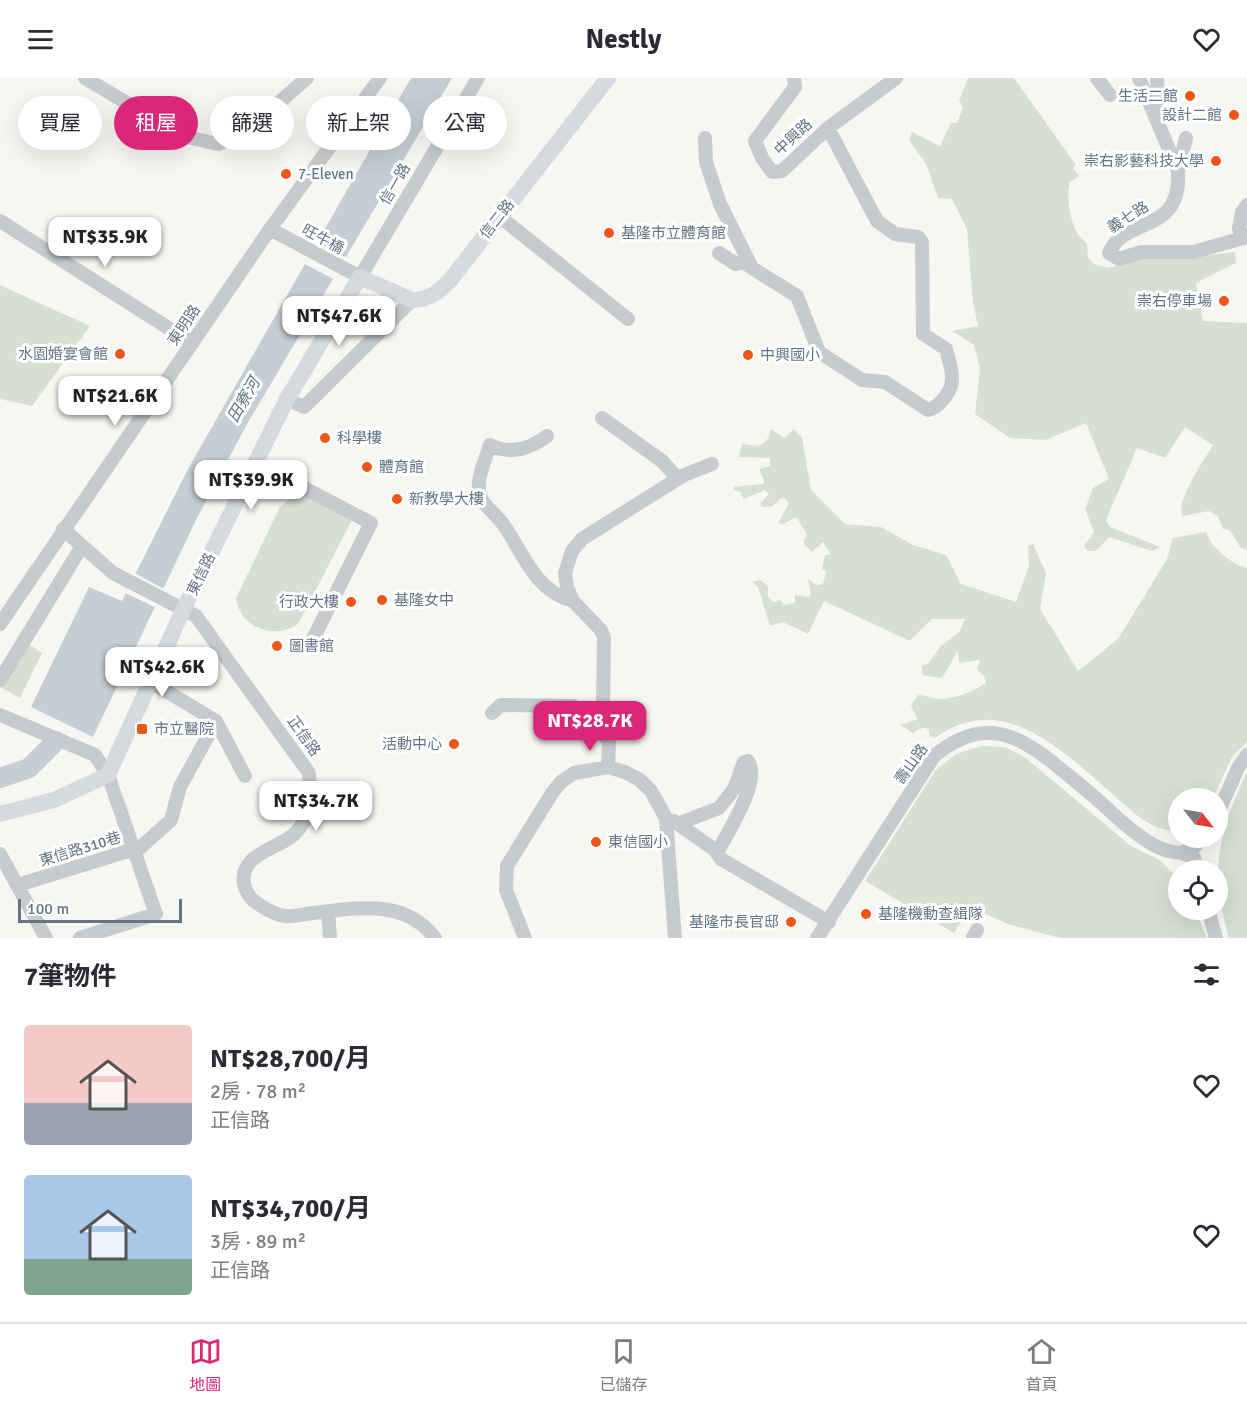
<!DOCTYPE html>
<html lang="zh-TW">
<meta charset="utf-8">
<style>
:root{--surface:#fff;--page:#f7f7f7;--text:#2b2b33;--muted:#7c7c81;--line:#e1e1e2;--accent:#db2777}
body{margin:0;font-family:Signika,"Noto Sans TC",sans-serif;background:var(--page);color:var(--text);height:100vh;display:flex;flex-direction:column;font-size:22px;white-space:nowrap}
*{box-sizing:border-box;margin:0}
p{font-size:20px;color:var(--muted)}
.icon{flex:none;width:33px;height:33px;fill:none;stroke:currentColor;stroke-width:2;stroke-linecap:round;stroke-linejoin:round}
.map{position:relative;height:860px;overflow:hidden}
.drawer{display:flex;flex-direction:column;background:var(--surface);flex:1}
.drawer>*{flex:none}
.top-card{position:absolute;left:18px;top:18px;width:600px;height:54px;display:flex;gap:12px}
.needle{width:39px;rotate:121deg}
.controls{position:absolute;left:1168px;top:710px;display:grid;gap:12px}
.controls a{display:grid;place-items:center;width:60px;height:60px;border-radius:50%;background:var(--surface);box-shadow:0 6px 24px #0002;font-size:30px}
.scale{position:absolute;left:18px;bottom:15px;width:164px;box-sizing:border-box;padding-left:6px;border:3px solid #637586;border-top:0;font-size:16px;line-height:21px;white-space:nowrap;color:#637586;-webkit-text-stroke:4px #fff;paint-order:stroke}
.price{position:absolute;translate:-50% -51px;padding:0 14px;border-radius:12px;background:#fff;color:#222;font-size:20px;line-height:39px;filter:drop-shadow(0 2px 3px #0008)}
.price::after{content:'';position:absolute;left:50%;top:36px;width:18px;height:14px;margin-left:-9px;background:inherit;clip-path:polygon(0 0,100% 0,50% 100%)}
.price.on{background:var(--accent);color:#fff}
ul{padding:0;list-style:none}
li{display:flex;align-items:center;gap:18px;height:150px;padding:0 24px}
li span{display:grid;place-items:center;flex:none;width:168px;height:120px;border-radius:6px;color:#555}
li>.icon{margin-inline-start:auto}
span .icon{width:72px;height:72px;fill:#fffc;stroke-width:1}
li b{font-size:26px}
h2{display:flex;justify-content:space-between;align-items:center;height:72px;padding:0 24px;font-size:26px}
.pill{padding:0 21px;border-radius:27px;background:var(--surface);box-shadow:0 6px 24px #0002;font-size:21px;line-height:54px}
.pill.on{background:var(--accent);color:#fff}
header{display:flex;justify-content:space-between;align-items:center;height:78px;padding:0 24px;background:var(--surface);font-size:27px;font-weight:800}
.tabs{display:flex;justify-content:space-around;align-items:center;height:84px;border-top:2px solid var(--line);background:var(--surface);font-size:16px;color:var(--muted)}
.tabs a{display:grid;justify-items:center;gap:3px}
.tabs .on{color:var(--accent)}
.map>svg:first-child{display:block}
.green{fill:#d7dfd3}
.water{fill:#c5ced4}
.pier{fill:#f6f6f2}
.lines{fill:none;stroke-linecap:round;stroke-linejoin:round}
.river{stroke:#c5ced4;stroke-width:20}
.minor{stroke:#c8cbce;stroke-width:14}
.major{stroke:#d6dadf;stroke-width:16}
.poi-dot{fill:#f15518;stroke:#fff;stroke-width:2}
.labels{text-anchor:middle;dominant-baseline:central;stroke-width:6;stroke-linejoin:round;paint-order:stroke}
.poi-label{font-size:15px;fill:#637586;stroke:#fff;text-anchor:start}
.street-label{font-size:15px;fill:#637586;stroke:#fff}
.water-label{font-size:16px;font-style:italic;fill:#5f7783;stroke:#fff}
</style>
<header><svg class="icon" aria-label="menu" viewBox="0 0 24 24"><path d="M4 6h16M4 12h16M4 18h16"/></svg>Nestly<svg class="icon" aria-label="heart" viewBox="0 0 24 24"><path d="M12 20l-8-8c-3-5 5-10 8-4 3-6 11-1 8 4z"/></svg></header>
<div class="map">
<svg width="1247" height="860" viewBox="0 0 1247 860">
<rect width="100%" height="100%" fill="#f6f6f2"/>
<!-- green -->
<path class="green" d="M 968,0 L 1014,0 L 1076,87 L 1073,90 L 1079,98 L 1070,104 C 1065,120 1071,156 1087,165 L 1088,179 L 1094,186 L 1109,190 L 1143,180 L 1191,179 L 1235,174 L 1236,185 L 1196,205 L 1203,243 L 1247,245 L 1247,472 L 1241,470 L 1230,452 L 1223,451 L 1218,438 L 1209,433 L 1183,438 C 1174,426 1205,380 1213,367 L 1185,349 L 1165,380 L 1137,370 L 1106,442 L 1110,449 L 1160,469 L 1152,473 L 1109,459 L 1096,473 L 1088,473 L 1084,468 L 1094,454 L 1085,431 L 1093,410 L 1109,401 L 1086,345 L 1045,362 L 1010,360 L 975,336 L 980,290 L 974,267 L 952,253 L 978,248 L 973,224 L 967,151 L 952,121 L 938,120 L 926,86 L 909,62 L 912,54 L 940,68 L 951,45 L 957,45 L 963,30 L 959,23 Z
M 0,207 L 90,248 L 32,328 L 0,321 Z
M 771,351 L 784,360 L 794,351 L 802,360 L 811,412 L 845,446 L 881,449 L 913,467 L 946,477 L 961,506 L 1016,524 L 1029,488 L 1028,468 L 1033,466 L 1046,495 L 1040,531 L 1078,593 L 1118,561 L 1167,481 L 1173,460 L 1206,454 C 1212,471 1231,486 1247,490 L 1247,664 L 1232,679 L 1213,720 L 1179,720 L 1179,753 C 1152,753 1136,737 1117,720 C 1066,677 1005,609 935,660 L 929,658 L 929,652 C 923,647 919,651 913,655 L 900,647 L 918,641 L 911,628 L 918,617 C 926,617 934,621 941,621 C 958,620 972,614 986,605 L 984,598 L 977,592 L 980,582 L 959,585 L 958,572 L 942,600 L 922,597 L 922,588 L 929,585 L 940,569 L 959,554 L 965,541 L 932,541 L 910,563 L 824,523 L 808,556 L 783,544 L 770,548 L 758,509 L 752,504 L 760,502 L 768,508 L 768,519 L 773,524 L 780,522 L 785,527 L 795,525 L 795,517 L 809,519 L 811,515 L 808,501 L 816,507 L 823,506 L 826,494 L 822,491 L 825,477 L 831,476 L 823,464 L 812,474 L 803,464 L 807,457 L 796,439 L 783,446 L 778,445 L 789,426 L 785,420 L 781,420 L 773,428 L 763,429 L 760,426 L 769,416 L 765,412 L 743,421 L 741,414 L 734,412 L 734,409 L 763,406 L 764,402 L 759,391 L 770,388 L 770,380 L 739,379 L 742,366 L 759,368 L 767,362 Z
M 305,415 L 356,434 L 298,546 C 275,563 239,549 236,520 L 280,429 L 295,417 Z
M 24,563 L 42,575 L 20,620 L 0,609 L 0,602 Z
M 981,668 L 1005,669 L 1026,680 L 1131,768 L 1160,782 L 1179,802 L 1179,831 L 1195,831 L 1207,860 L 1060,860 L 1008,846 L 970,829 L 954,855 L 865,803 L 935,693 L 956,676 Z
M 1247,694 L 1247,860 L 1229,860 C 1210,794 1217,756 1247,694 Z"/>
<!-- water -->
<path class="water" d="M 411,0 L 452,0 L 247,346 L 197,440 L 93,659 L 31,629 L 89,509 L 122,523 L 188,391 Z"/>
<!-- pier -->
<path class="pier" d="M 315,163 L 348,180 L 335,202 L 303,185 Z
M 133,494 L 166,512 L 157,530 L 123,514 Z"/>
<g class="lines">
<!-- river -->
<path class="river" d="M 0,700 L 29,690 L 56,663"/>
<!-- minor -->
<path class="minor" d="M 85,0 L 182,58 L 218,66 L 244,55 L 307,0
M 794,0 L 795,9 L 755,63 L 762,80 L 772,94 L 782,93 L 828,50 L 896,0
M 1097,0 L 1110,17
M 1139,0 L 1178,93 C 1182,158 1125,137 1109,175 L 1119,181 L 1141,174 L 1193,174 L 1247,159
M 1157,0 L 1159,37
M 705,60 L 706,84 L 720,126 L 752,190 L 797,218 L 819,274 L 862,302 L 885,304 L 928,332 C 940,329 953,312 952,299 C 952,290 948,280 946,271 L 923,256 L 922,164 L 918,159 L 895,156 L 877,143 L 828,50
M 1178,93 L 1186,60
M 499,138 L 628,241
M 0,143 L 192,265
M 270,151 L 360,199 L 478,0
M 1244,159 L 1239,151 L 1242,134 L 1247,127
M 719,175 L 736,186 L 743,183 L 752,190
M 287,321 L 304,329 L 412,222
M 602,340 L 662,383 L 678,401
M 547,358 C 530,371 510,377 490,367 C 486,381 475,402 480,417 C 483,428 497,437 503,446 C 523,474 535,514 573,523
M 256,385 L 371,445 L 309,569
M 63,451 L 113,495 L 196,538 L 309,695 C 310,709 313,726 306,740 C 303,746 298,753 292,758 C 276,771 239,777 244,806 C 246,813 248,818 253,822 C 260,828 275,837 285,838 C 294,839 304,836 313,835 C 357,830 404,820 435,860
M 0,546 L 270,151 L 380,0
M 0,602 L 82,468
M 492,635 L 501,627 L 573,628 L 584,634 L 609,663
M 0,637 L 95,677 L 108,697 L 156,836 L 80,860
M 216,643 L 245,698
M 608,689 L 609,663 L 603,627 L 604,560 L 601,552 L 573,523 L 567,509 L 565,495 L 572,473 L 582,461 L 644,422 L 684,397 L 712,386
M 1218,735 L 1238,690 L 1247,677
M 674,743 L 715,772 L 721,781 L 829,844
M 680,745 L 719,730 L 734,711 L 744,684 L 748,683 C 762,703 727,755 717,775
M 1182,775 L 1194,780 L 1198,792
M 0,776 L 46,860
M 18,807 L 141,769 L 171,742 L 180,709 L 216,643 L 151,604
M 1208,831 L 1216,860
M 328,833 L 330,860
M 525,860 L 506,812 L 507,788 L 552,715 L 561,704 L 574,695 L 608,689 L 625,694 L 640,702 L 651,713 L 666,740 L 675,860
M 817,860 L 934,678 C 984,637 1019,656 1063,693 C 1083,709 1103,726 1122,744 C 1139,758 1159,775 1182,775 L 1195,768 L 1204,759
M 973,860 L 977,852"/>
<!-- major -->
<path class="major" d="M 0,736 L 54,722 L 108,697 L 184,530 L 287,321 L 360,199 L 412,222 C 430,222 440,213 451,201 L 608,0"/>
</g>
<!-- markers -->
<g class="poi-dot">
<circle cx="1190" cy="18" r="6"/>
<circle cx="1234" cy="37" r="6"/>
<circle cx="1216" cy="83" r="6"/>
<circle cx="286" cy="96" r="6"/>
<circle cx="609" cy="155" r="6"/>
<circle cx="1224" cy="223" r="6"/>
<circle cx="120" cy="276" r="6"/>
<circle cx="748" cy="277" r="6"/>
<circle cx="325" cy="360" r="6"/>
<circle cx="367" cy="389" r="6"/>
<circle cx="397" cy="421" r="6"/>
<circle cx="382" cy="522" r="6"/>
<circle cx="351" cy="524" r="6"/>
<circle cx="277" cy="568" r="6"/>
<rect x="136" y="645" width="12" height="12" rx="3"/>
<circle cx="454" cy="666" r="6"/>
<circle cx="596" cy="764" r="6"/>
<circle cx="866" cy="836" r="6"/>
<circle cx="791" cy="844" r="6"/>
</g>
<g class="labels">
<!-- poi labels -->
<g class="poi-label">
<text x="1178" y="18" text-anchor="end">生活二館</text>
<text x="1222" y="37" text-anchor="end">設計二館</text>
<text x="1204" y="83" text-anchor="end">崇右影藝科技大學</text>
<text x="298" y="96">7-Eleven</text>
<text x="621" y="155">基隆市立體育館</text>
<text x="1212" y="223" text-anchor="end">崇右停車場</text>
<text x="108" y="276" text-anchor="end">水園婚宴會館</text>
<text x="760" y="277">中興國小</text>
<text x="337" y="360">科學樓</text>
<text x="379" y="389">體育館</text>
<text x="409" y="421">新教學大樓</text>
<text x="394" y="522">基隆女中</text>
<text x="339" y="524" text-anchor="end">行政大樓</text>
<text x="289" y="568">圖書館</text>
<text x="154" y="651">市立醫院</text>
<text x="442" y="666" text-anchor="end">活動中心</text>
<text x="608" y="764">東信國小</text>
<text x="878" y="836">基隆機動查緝隊</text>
<text x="779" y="844" text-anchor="end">基隆市長官邸</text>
</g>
<!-- street labels -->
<g class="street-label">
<text transform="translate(793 59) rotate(-43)">中興路</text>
<text transform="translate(395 106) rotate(-60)">信一路</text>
<text transform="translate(1128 139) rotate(-32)">義七路</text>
<text transform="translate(497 141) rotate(-52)">信二路</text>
<text transform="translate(323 161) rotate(28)">旺牛橋</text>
<text transform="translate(184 247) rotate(-56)">東明路</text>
<text transform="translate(201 496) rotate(-64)">東信路</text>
<text transform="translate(304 658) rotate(55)">正信路</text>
<text transform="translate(911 686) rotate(-55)">壽山路</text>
<text transform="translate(80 771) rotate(-17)">東信路310巷</text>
</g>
<!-- water labels -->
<g class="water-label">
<text transform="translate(244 322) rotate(-60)">田寮河</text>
</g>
</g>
</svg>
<div class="controls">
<a><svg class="needle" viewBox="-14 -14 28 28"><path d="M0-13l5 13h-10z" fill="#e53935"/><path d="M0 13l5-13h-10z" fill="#7c7c81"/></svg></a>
<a><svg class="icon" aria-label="locate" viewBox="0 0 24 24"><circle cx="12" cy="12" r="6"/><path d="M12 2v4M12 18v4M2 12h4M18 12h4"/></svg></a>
</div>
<div class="scale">100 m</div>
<b class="price" style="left:105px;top:190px">NT$35.9K</b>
<b class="price" style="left:339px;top:269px">NT$47.6K</b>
<b class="price" style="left:115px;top:349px">NT$21.6K</b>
<b class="price" style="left:251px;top:433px">NT$39.9K</b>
<b class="price" style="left:162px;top:620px">NT$42.6K</b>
<b class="price on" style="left:590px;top:674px">NT$28.7K</b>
<b class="price" style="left:316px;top:754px">NT$34.7K</b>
<div class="top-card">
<a class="pill">買屋</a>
<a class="pill on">租屋</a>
<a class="pill">篩選</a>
<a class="pill">新上架</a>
<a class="pill">公寓</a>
</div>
</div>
<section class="drawer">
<h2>7筆物件<svg class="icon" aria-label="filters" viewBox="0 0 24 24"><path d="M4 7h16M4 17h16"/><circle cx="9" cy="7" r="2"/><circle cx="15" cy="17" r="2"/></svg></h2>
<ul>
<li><span style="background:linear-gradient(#f6c9c9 65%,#9aa5b1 0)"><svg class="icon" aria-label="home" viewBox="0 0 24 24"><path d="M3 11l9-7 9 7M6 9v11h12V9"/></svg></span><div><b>NT$28,700/月</b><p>2房 · 78 m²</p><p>正信路</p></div><svg class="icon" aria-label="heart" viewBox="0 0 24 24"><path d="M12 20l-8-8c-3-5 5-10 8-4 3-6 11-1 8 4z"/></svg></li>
<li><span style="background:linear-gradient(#a9c7e8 70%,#7fa58c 0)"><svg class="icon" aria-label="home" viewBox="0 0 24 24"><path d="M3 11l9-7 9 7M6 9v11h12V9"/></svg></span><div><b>NT$34,700/月</b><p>3房 · 89 m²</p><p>正信路</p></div><svg class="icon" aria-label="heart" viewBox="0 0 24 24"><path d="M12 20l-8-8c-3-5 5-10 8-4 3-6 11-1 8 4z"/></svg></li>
</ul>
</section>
<nav class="tabs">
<a class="on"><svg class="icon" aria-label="map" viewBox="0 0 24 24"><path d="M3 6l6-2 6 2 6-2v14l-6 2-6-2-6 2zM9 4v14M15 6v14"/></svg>地圖</a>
<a><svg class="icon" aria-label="saved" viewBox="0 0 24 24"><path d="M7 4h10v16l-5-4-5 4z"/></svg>已儲存</a>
<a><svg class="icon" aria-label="home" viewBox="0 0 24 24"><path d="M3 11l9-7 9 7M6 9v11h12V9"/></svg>首頁</a>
</nav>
